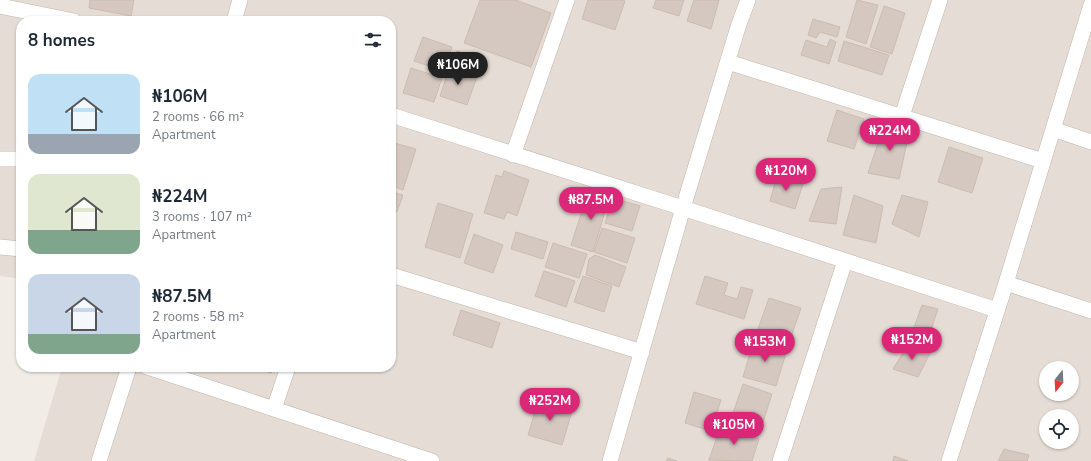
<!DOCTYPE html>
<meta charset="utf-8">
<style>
:root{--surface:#fff;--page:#f2f2f3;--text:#1f2937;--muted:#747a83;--accent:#db2777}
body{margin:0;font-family:"Nunito Sans",sans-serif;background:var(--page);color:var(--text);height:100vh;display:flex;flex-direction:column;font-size:15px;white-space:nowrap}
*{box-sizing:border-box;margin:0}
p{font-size:13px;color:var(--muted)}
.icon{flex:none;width:22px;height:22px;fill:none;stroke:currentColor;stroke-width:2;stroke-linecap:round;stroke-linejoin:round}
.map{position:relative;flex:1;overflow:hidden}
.drawer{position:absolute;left:16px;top:16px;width:380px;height:356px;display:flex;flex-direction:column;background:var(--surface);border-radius:16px;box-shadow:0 1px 3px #0004}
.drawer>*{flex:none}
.needle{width:26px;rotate:198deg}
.fabs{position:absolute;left:1039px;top:361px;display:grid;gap:8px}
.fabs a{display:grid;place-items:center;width:40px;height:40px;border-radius:50%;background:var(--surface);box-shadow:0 1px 3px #0004;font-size:20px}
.price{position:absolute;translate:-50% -34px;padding:0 9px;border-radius:14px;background:var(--accent);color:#fff;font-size:13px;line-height:26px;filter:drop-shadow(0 1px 2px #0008)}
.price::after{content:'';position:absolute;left:50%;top:24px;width:12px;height:9px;margin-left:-6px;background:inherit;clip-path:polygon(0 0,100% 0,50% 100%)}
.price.selected{background:#222;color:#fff}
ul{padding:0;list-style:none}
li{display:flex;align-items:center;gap:12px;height:100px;padding:0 12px}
li span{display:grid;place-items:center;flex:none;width:112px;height:80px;border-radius:12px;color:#555}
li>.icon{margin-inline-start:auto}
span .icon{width:48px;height:48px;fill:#fffc;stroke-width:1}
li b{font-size:17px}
h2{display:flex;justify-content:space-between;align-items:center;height:48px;padding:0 12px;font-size:17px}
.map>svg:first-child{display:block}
.residential{fill:#e5ddd5;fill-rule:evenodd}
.building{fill:#d5c8c0;stroke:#ccbcb0}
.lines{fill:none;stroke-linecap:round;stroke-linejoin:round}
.minor-casing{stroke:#bfb5ad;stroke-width:16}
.minor{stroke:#fff;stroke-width:15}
</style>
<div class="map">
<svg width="1091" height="461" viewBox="0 0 1091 461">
<rect width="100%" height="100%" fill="#f2ece6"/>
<!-- residential -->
<path class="residential" d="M 0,0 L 1091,0 L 1091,461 L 34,461 L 62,367 L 391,367 L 391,21 L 21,21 L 21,279 L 0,276 ZM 1046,368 L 1072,368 L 1072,394 L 1046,394 ZM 1046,416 L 1072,416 L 1072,442 L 1046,442 Z"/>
<!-- building -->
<path class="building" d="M 90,0 L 134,0 L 131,16 L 89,8 Z
M 480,0 L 516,0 L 551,13 L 531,67 L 464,43 Z
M 588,0 L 621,0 L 625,1 L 615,30 L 582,19 Z
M 656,0 L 684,0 L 679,16 L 653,8 Z
M 694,0 L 719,0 L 711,29 L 687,21 Z
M 857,0 L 878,5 L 866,44 L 846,37 Z
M 884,6 L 905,13 L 892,54 L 870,47 Z
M 813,19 L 840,27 L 837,37 L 820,32 L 816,38 L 808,35 Z
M 423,37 L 452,47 L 444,71 L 414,61 Z
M 830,39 L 836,42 L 829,64 L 801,55 L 806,40 L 827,47 Z
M 844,41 L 889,55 L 882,75 L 838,61 Z
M 457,51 L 482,59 L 479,68 L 455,59 Z
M 411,68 L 442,78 L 434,102 L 403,93 Z
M 449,68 L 477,77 L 467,105 L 440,96 Z
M 837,110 L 864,119 L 854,149 L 827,141 Z
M 885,122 L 910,129 L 899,179 L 868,173 Z
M 391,142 L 416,149 L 403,190 L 391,186 Z
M 949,147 L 983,158 L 972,193 L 938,182 Z
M 504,171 L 529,180 L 517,216 L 507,212 L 504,219 L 484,213 L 496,175 L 502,177 Z
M 777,176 L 803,184 L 795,209 L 770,201 Z
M 842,187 L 836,224 L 809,221 L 821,189 Z
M 589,189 L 610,195 L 593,252 L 571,245 Z
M 391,192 L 403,195 L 397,212 L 391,210 Z
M 854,195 L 883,206 L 876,243 L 843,235 Z
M 902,195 L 928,202 L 919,237 L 892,224 Z
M 613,198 L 640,206 L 632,231 L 605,223 Z
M 438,203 L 473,214 L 460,258 L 425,247 Z
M 602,228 L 635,238 L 627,263 L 594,252 Z
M 516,232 L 548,242 L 543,259 L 511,249 Z
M 474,234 L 503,245 L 493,273 L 464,263 Z
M 553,243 L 587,254 L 579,278 L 545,267 Z
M 595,255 L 626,267 L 619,287 L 586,275 L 589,259 Z
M 544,271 L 575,281 L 566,307 L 535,296 Z
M 583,276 L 612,286 L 604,312 L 574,302 Z
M 705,276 L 728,283 L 724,295 L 737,299 L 741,287 L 753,290 L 744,319 L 696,304 Z
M 769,298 L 801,308 L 789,343 L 757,332 Z
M 922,305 L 938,309 L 927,341 L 911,336 Z
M 461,310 L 500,323 L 492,348 L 453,335 Z
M 754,340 L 787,350 L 776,386 L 743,377 Z
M 908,345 L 930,353 L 918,377 L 893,369 Z
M 252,367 L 273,367 L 271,373 Z
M 743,384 L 772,394 L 761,428 L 731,419 Z
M 694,392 L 721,400 L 711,431 L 685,423 Z
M 539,398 L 573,408 L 562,445 L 528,435 Z
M 721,425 L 759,439 L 752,461 L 709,460 Z
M 1004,449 L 1029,455 L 1027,461 L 998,461 Z
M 894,456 L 908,461 L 893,461 Z
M 668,458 L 677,461 L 666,461 Z"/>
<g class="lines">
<!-- minor casing -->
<g class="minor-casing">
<path id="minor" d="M 0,6 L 74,21
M 234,21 L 240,0
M 728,62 L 1043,161
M 391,115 L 683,208 L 997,310
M 902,116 L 940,0
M 1053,129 L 1091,142
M 513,155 L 567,0
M 0,159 L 21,159
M 0,247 L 21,249
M 391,275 L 642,352
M 1006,283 L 1091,311
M 147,367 L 432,461
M 274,409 L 288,367
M 99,461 L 129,367
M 610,461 L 683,208 L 739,24 L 748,0
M 780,461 L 845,261
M 949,461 L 1006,283 L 1091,5"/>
</g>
<!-- minor -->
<use href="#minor" class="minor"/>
</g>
</svg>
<div class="fabs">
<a><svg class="needle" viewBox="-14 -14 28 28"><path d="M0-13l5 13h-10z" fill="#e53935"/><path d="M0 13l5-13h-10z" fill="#747a83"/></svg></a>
<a><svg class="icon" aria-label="locate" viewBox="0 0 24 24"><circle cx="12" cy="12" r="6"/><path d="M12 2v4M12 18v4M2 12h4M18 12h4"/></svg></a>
</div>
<b class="price selected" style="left:458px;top:86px">₦106M</b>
<b class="price" style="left:890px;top:152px">₦224M</b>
<b class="price" style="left:786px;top:192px">₦120M</b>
<b class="price" style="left:591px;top:221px">₦87.5M</b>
<b class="price" style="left:912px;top:361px">₦152M</b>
<b class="price" style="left:765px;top:363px">₦153M</b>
<b class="price" style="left:550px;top:422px">₦252M</b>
<b class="price" style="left:734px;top:446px">₦105M</b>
<section class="drawer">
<h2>8 homes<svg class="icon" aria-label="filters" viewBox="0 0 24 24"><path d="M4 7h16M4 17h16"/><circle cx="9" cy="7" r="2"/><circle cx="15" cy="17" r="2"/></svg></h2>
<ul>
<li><span style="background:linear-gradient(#bfe0f5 75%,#9aa5b1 0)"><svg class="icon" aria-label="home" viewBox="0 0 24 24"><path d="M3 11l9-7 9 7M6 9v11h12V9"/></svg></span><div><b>₦106M</b><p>2 rooms · 66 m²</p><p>Apartment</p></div></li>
<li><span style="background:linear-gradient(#dfe7d0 70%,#7fa58c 0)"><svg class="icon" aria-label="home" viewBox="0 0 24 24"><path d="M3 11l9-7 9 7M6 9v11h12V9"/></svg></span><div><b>₦224M</b><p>3 rooms · 107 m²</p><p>Apartment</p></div></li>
<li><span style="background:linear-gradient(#c9d6e8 75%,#7fa58c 0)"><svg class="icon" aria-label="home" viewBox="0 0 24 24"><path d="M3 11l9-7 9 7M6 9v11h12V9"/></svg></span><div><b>₦87.5M</b><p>2 rooms · 58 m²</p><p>Apartment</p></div></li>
</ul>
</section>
</div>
